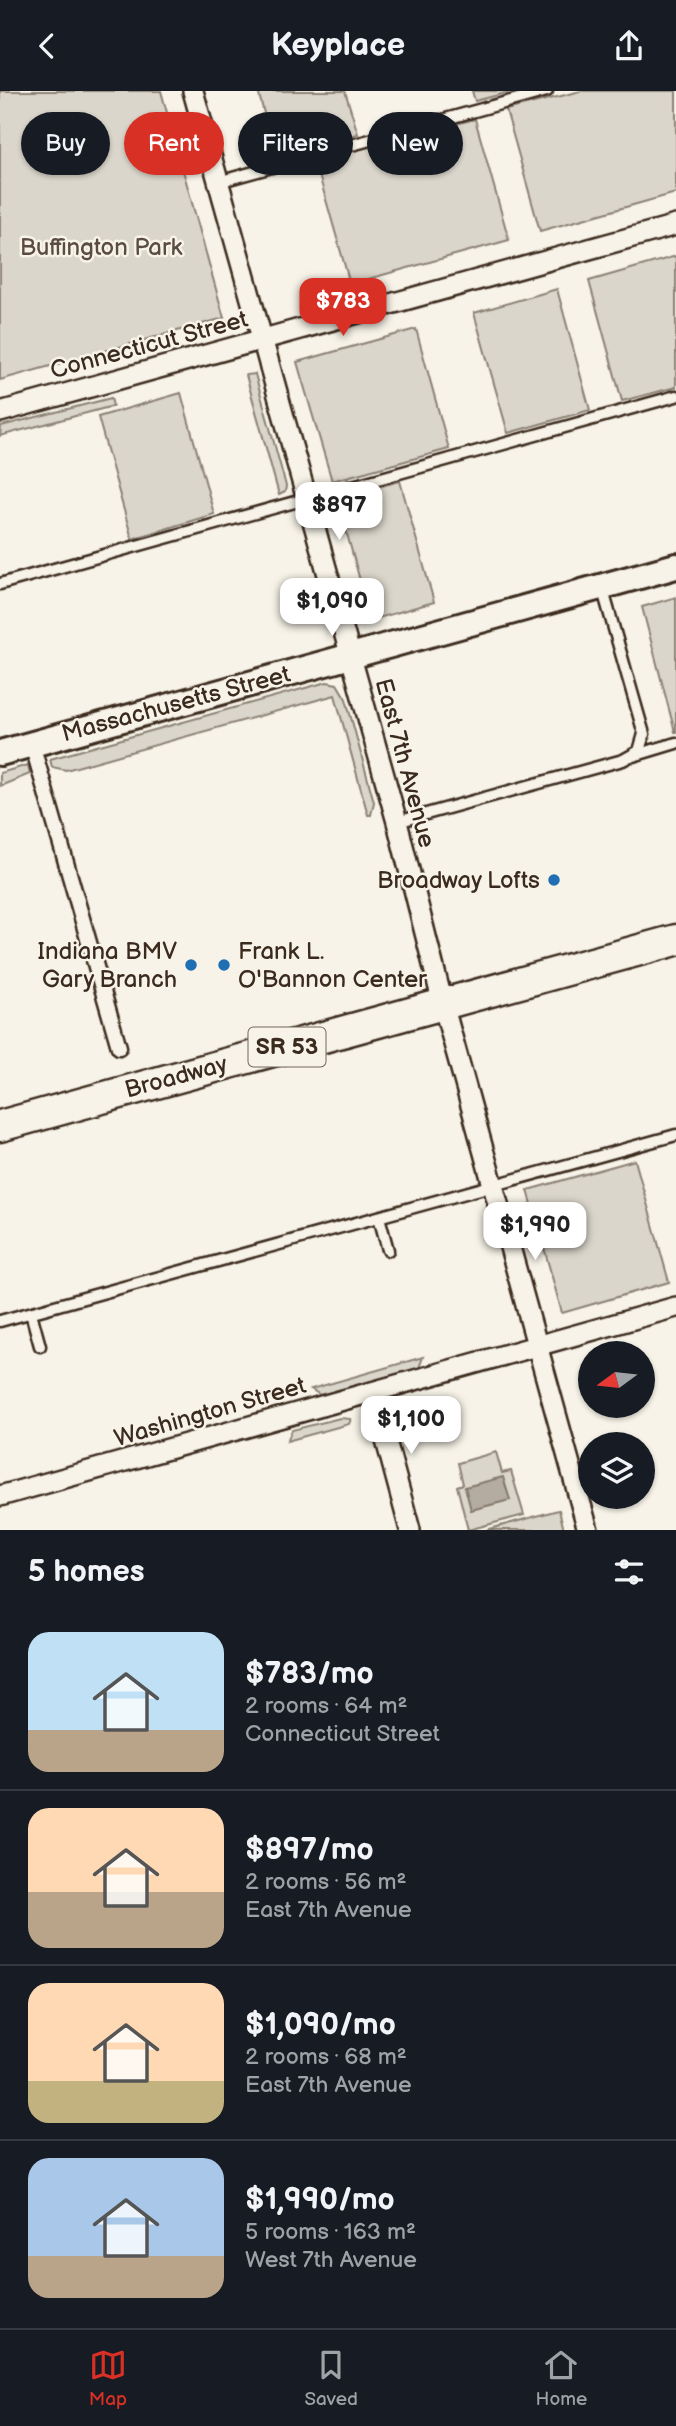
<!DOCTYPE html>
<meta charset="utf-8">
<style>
:root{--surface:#171b24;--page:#242831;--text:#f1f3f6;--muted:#9ea1a6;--line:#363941;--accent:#d93025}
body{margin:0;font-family:"Balsamiq Sans",sans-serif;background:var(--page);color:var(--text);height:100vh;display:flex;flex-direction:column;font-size:26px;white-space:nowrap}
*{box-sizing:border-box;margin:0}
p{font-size:23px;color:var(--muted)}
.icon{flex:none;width:38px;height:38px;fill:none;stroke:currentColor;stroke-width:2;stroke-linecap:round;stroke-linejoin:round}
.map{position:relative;height:1439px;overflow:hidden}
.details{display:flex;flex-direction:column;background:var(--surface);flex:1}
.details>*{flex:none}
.banner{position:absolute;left:21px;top:21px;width:635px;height:63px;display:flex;gap:14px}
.needle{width:46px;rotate:255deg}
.controls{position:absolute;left:578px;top:1250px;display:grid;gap:14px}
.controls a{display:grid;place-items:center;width:77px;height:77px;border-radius:50%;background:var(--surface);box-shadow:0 2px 5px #0004;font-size:35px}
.price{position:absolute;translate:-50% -60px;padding:0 16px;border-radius:14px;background:#fff;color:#222;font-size:23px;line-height:46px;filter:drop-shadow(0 2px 4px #0008)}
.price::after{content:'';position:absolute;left:50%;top:42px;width:21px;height:16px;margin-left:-10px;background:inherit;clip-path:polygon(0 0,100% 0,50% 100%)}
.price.on{background:var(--accent);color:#fff}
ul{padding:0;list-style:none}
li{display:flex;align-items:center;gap:21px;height:175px;padding:0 28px}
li+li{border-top:2px solid var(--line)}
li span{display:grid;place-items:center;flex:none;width:196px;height:140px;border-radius:21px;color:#555}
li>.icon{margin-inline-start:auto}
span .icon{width:84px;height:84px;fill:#fffc;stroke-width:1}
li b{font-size:30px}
h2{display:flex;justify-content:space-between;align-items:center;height:84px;padding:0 28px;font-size:30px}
.tag{padding:0 24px;border-radius:32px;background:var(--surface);box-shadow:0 2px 5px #0004;font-size:24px;line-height:63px}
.tag.on{background:var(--accent);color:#fff}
header{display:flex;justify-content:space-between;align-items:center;height:91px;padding:0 28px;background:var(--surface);font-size:32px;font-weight:700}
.tabs{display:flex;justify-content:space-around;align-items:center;height:98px;border-top:2px solid var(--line);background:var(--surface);font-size:19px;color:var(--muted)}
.tabs a{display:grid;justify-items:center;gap:4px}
.tabs .on{color:var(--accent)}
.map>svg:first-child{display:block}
.green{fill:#dbd6cb;stroke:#8b8074;stroke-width:2}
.water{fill:#b4aca0;stroke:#84786c;stroke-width:2}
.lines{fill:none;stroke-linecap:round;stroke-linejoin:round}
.service-casing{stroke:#3b2a1e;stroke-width:15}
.pedestrian-casing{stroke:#3b2a1e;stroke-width:19}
.minor-casing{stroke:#3b2a1e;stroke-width:24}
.tertiary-casing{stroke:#3b2a1e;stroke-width:30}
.primary-casing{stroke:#3b2a1e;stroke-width:35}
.service{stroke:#f7f3e8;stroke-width:10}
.pedestrian{stroke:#f7f3e8;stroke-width:14}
.minor{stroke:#f7f3e8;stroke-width:19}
.tertiary{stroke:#f7f3e8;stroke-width:24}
.primary{stroke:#f7f3e8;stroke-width:30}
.poi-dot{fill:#1f6fb2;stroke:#f7f3e8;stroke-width:2.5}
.labels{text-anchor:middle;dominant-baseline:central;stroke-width:5;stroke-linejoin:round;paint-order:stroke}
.shield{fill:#f7f3e8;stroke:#73665b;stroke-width:2}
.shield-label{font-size:23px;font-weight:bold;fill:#3b2a1e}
.park-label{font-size:24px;fill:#5b4c41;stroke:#f7f3e8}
.street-label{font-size:24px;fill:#3b2a1e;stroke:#f7f3e8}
.poi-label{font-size:24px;fill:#3b2a1e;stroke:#f7f3e8;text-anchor:end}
</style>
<header><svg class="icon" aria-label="back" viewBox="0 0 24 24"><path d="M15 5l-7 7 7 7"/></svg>Keyplace<svg class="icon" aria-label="share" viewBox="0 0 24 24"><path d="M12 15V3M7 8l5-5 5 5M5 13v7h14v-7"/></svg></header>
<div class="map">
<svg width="676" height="1439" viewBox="0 0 676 1439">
<rect width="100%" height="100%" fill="#f7f3e8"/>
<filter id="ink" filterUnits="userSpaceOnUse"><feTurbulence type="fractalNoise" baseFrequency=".0143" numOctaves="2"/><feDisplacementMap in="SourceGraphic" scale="14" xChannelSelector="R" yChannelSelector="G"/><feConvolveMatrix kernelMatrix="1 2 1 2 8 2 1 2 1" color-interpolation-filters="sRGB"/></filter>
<g filter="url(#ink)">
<!-- green -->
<path class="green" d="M 0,0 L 161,0 L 224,227 L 0,289 Z
M 258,0 L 345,0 L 358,43 L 276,66 Z
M 472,0 L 514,0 L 475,10 Z
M 581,0 L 676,0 L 676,102 L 540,140 L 506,19 Z
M 475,28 L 509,149 L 350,193 L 315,70 Z
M 676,165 L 676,296 L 622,310 L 589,190 Z
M 557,198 L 590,319 L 508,342 L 474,222 Z
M 416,238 L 449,358 L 332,390 L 297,271 Z
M 255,283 L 286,395 L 285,401 L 279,404 L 246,284 Z
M 181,302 L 214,423 L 132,448 L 98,326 Z
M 111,307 L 113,315 L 0,345 L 1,335 Z
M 400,390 L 434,511 L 371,529 L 337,407 Z
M 676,506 L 676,641 L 675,641 L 642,516 Z
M 327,591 L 337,593 L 346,608 L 374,711 L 371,724 L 368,724 L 335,604 L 66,679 L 52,676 L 50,668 Z
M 28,674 L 30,683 L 0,695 L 0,682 Z
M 635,1069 L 669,1191 L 562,1222 L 528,1099 Z
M 423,1266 L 419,1277 L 320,1304 L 311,1298 Z
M 340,1327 L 351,1328 L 349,1333 L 287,1350 L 292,1339 Z
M 496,1361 L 502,1382 L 511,1380 L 524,1424 L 468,1439 L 457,1395 L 463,1393 L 458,1372 Z
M 559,1419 L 564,1439 L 486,1439 L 558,1419 Z"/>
<!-- water -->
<path class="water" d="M 503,1386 L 510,1409 L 471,1419 L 465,1396 Z"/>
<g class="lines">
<!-- service casing -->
<g class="service-casing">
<path id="service" d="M 218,91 L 547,0
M 0,493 L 676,305
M 633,665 L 676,652
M 397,731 L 623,669 L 639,660 L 644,643 L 602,496
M 379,1126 L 388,1159
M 31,1222 L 40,1255
M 0,1230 L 676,1044"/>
</g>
<!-- pedestrian casing -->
<g class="pedestrian-casing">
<path id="pedestrian" d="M 32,653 L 119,956"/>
</g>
<!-- minor casing -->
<g class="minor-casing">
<path id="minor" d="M 193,0 L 397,731 L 443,913 L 588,1439
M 0,321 L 676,134
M 373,1301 L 410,1439
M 0,1405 L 676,1216"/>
</g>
<!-- tertiary casing -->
<g class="tertiary-casing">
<path id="tertiary" d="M 0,662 L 676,475"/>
</g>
<!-- primary casing -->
<g class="primary-casing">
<path id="primary" d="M 0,1035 L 676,849"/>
</g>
<!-- service -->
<use href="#service" class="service"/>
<!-- pedestrian -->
<use href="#pedestrian" class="pedestrian"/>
<!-- minor -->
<use href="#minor" class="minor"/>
<!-- tertiary -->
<use href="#tertiary" class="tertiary"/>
<!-- primary -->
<use href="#primary" class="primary"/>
</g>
</g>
<!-- markers -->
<g class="poi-dot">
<circle cx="554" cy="789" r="7"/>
<circle cx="191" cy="874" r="7"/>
<circle cx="224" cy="874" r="7"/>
</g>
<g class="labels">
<!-- shield labels -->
<rect class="shield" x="248.5" y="936.5" width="77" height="39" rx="5"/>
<g class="shield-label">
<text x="287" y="956">SR 53</text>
</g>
<!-- park labels -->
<g class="park-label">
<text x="101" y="156">Buffington Park</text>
</g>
<!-- street labels -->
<g class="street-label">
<text transform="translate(149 254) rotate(-15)">Connecticut Street</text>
<text transform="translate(176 613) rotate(-15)">Massachusetts Street</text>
<text transform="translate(405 672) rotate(75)">East 7th Avenue</text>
<text transform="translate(176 986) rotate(-15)">Broadway</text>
<text transform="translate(210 1321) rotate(-16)">Washington Street</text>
</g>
<!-- poi labels -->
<g class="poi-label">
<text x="540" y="789">Broadway Lofts</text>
<text x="177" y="860">Indiana BMV<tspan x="177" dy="28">Gary Branch</tspan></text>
<text x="238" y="860" text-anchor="start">Frank L.<tspan x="238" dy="28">O'Bannon Center</tspan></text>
</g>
</g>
</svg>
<div class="controls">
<a><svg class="needle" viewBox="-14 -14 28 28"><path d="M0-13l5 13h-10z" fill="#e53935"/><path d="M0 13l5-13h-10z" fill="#9ea1a6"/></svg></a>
<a><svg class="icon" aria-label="layers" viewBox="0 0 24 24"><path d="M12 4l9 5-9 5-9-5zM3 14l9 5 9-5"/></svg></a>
</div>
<b class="price on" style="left:343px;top:247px">$783</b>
<b class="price" style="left:339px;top:451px">$897</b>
<b class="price" style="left:332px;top:547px">$1,090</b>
<b class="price" style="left:535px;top:1171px">$1,990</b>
<b class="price" style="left:411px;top:1365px">$1,100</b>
<div class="banner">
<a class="tag">Buy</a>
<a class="tag on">Rent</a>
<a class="tag">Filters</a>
<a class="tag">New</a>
</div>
</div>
<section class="details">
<h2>5 homes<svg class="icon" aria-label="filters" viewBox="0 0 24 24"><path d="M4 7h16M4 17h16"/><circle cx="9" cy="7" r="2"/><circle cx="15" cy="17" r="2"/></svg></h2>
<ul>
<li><span style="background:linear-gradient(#bfe0f5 70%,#b9a48a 0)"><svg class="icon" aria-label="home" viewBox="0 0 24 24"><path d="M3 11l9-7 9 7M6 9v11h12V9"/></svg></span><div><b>$783/mo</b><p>2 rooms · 64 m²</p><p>Connecticut Street</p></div></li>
<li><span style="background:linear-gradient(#ffd9b3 60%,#b9a48a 0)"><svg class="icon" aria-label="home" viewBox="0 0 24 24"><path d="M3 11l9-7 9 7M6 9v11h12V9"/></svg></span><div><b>$897/mo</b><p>2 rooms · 56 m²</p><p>East 7th Avenue</p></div></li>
<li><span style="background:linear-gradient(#ffd9b3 70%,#c2b280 0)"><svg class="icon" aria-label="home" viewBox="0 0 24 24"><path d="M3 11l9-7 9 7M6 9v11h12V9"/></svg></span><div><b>$1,090/mo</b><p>2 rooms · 68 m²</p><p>East 7th Avenue</p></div></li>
<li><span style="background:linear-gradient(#a9c7e8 70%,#b9a48a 0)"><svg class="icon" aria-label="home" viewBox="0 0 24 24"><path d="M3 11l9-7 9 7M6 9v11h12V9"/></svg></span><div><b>$1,990/mo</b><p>5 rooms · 163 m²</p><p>West 7th Avenue</p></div></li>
</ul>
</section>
<nav class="tabs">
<a class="on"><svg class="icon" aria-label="map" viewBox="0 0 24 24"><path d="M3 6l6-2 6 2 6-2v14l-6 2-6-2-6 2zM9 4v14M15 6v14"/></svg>Map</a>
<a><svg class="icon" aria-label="saved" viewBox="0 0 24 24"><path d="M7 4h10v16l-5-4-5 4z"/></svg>Saved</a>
<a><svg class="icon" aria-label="home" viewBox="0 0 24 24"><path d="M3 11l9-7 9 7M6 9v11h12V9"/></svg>Home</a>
</nav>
